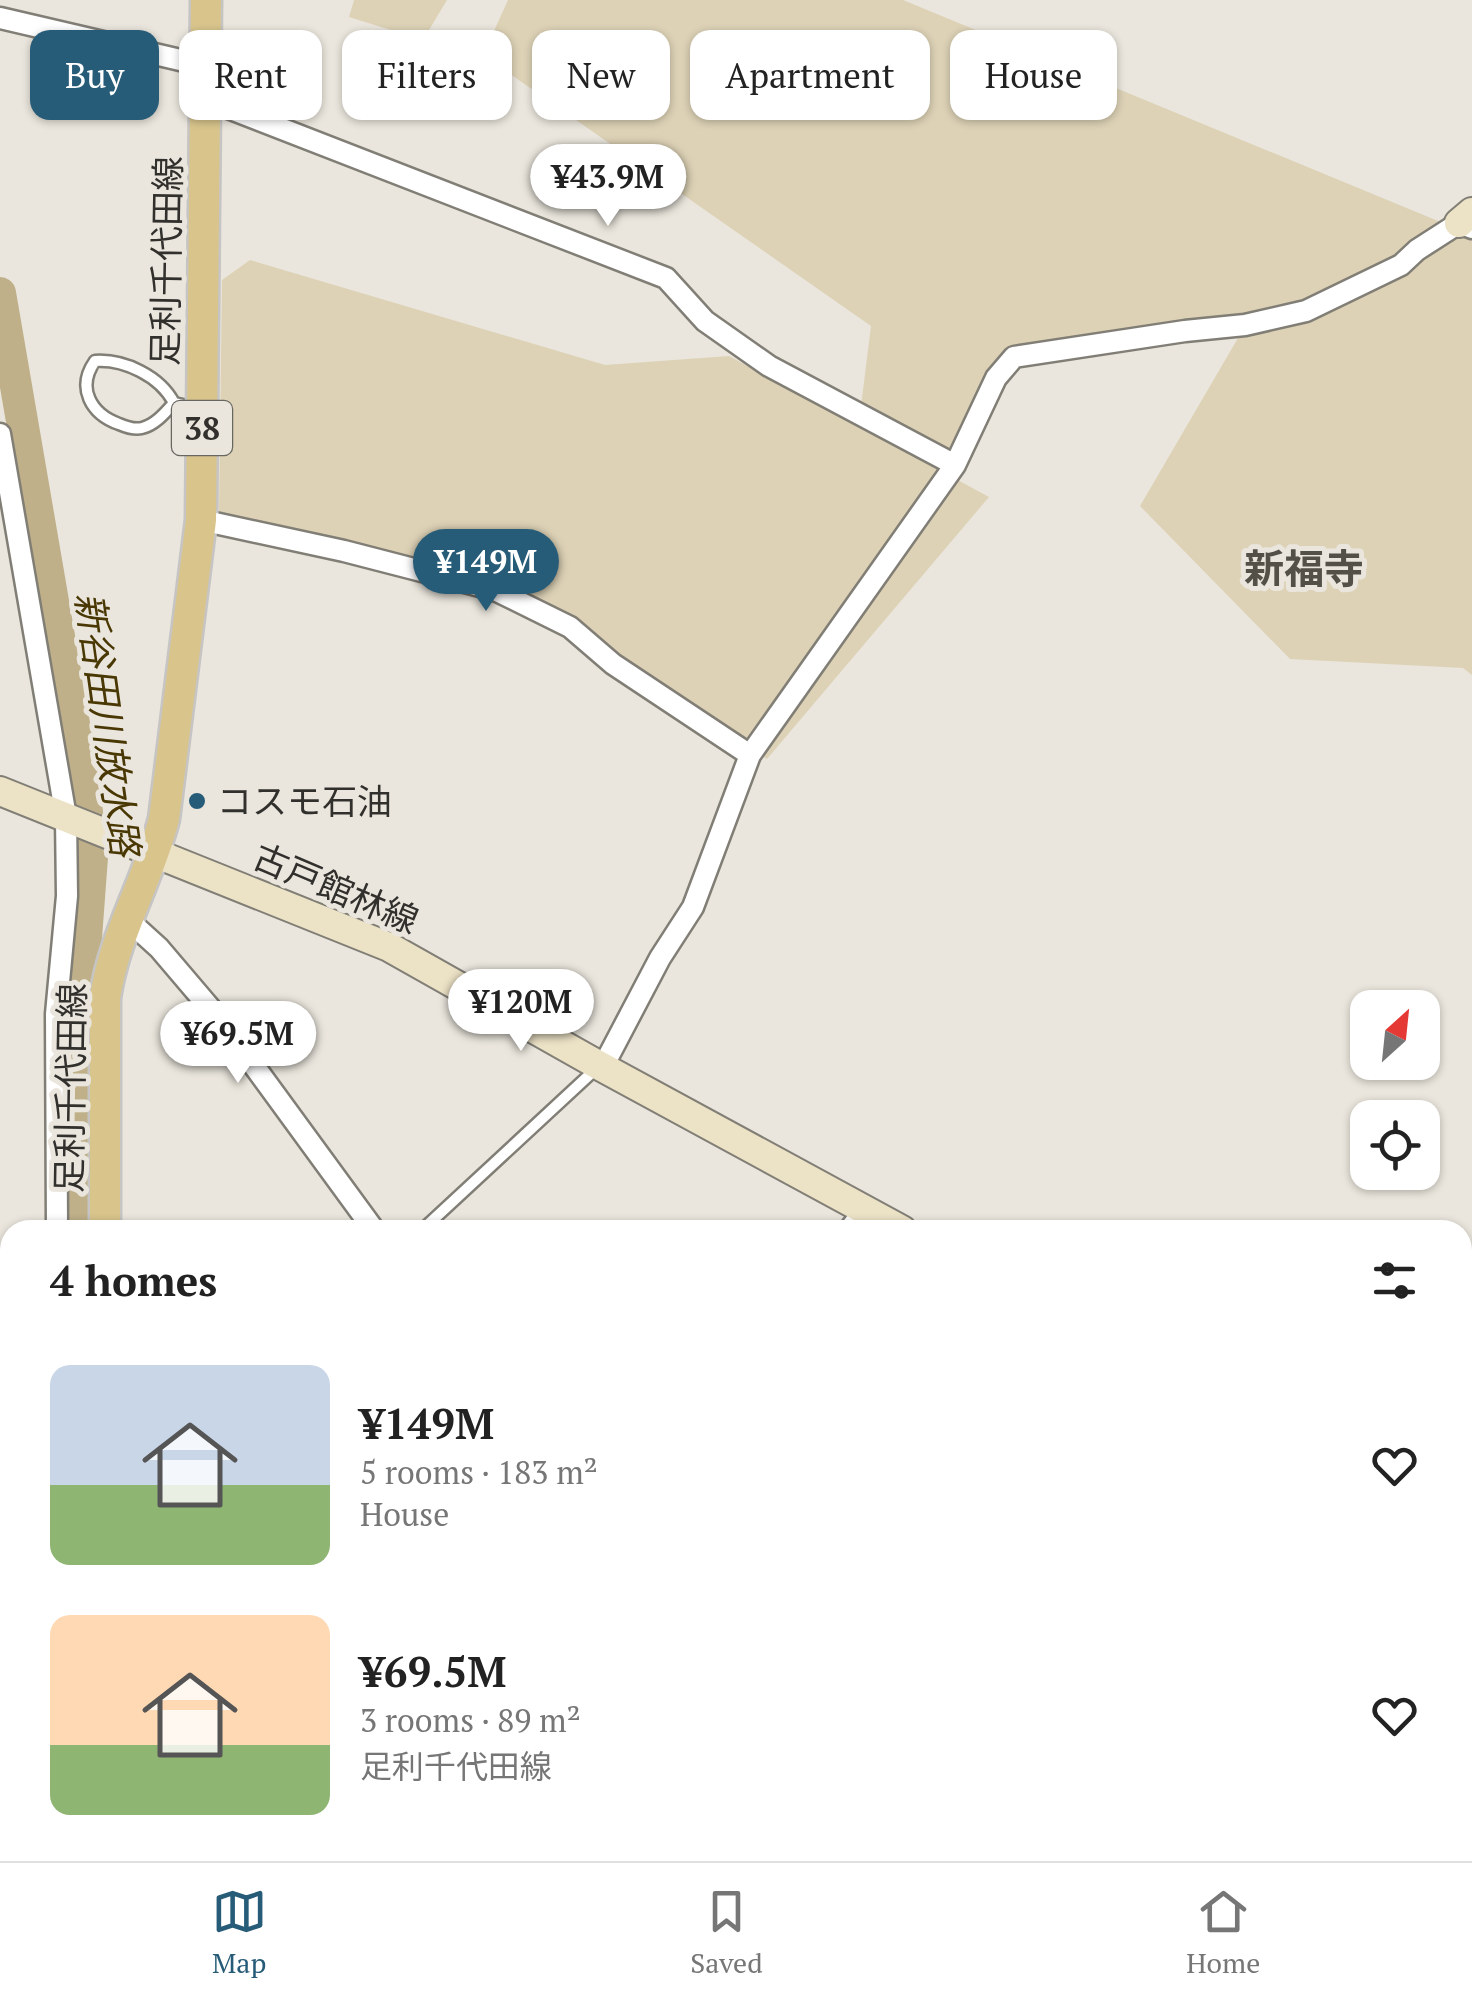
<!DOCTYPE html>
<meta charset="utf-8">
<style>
:root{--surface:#fff;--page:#f6f6f6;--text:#222;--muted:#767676;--line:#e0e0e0;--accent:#275c78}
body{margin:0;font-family:"PT Serif","Noto Sans JP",serif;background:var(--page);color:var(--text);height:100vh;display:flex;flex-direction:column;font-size:38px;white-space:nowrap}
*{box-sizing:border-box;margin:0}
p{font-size:32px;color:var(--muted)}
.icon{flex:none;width:55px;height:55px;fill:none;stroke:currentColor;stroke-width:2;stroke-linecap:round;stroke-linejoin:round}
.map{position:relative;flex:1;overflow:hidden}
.details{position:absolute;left:0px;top:1220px;width:1472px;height:642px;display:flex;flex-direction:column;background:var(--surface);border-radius:30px 30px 0 0;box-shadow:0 2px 8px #0004}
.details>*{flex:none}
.banner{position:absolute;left:30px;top:30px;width:1412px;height:90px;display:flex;gap:20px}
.needle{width:65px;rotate:27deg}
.buttons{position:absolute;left:1350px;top:990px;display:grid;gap:20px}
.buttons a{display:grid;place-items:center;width:90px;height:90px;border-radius:20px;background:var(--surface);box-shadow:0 2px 8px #0004;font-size:50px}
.price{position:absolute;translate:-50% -85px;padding:0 22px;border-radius:35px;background:#fff;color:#222;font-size:32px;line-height:65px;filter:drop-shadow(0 2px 5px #0008)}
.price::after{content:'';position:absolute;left:50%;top:60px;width:30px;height:22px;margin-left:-15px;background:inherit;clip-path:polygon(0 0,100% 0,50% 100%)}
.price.current{background:var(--accent);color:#fff}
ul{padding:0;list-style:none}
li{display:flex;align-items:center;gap:30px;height:250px;padding:0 50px}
li span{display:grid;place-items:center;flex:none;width:280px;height:200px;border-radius:20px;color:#555}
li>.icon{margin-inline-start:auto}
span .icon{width:120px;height:120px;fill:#fffc;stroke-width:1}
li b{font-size:42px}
h2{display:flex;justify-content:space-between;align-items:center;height:120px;padding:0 50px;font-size:42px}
.chip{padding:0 35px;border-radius:20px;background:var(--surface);box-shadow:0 2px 8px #0004;font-size:35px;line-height:90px}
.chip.current{background:var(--accent);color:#fff}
.menu{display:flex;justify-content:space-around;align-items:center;height:140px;border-top:2px solid var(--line);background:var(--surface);font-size:28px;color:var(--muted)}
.menu a{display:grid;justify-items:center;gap:5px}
.menu .current{color:var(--accent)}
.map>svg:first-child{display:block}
.green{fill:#ddd2b6}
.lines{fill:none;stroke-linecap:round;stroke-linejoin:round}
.stream{stroke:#bfb089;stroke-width:5}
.river{stroke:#bfb089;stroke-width:32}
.lane-casing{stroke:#817e76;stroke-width:15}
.street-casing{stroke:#817e76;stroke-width:25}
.secondary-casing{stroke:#817e76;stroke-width:32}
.primary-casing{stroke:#c6c5c4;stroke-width:35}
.lane{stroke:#fff;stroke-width:10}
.street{stroke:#fff;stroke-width:20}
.secondary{stroke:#ece2c6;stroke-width:28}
.primary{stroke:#d9c58c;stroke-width:30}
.poi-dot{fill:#275c78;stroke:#eae6dd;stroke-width:4}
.labels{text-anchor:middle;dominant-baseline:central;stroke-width:10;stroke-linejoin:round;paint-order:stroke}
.shield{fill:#eae6dd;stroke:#696762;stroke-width:2.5}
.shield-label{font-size:32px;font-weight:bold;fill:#32302d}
.street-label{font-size:35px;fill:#32302d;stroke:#eae6dd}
.poi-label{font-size:35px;fill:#32302d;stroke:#eae6dd;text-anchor:start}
.water-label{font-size:38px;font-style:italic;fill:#493804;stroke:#eae6dd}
.quarter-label{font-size:40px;font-weight:bold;fill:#535048;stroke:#eae6dd}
</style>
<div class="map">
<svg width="1472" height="1861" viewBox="0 0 1472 1861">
<rect width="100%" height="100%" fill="#eae6dd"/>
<!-- green -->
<path class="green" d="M 354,0 L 447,0 L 423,40 L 349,17 Z
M 508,0 L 903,0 L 1472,235 L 1472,675 L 1463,668 L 1290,659 L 1140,506 L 1245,326 L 1014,357 L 955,465 L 860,414 L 871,326 L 483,55 Z
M 250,260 L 605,365 L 729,356 L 989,497 L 767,759 L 584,639 L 478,585 L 223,525 L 219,510 L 222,280 Z"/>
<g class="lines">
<!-- stream -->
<path class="stream" d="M 567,1852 L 574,1861"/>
<!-- river -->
<path class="river" d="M 0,293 L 83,776 L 92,857 L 79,1032 L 79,1230
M 100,1852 L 100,1861"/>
<!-- lane casing -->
<g class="lane-casing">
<path id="lane" d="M 174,403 C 165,413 155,425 142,428 C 134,430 126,427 119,424 C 91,414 76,388 95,361 C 124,359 160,376 174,403 L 196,408
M 422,1230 L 599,1066
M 416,1861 L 427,1852"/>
</g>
<!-- street casing -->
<g class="street-casing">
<path id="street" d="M 0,18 L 206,66
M 205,99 L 666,278 L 705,321 L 769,366 L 955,465
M 0,434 L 66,817 L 67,896 L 56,1014 L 57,1230
M 201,520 L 344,551 L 495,590 L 570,627 L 613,664 L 750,755
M 127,919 L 159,948 L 222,1022 L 374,1230
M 600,1066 L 608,1057 L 660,958 L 693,907 L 750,755 L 955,465 L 996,378 L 1014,357 L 1185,331 L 1245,325 L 1306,311 L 1401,265 L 1417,250 L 1459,223 L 1472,228
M 849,1230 L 865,1210
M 1462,1349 L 1472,1340
M 1462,1696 L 1472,1682
M 0,1745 L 10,1745
M 79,1852 L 79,1861
M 797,1852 L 802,1861
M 1012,1852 L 1019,1861
M 1302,1852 L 1311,1861
M 702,1861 L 711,1852"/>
</g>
<!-- secondary casing -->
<g class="secondary-casing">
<path id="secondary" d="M 1459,223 L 1472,212
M 0,791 L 389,947 L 600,1066 L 902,1230
M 1462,1542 L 1472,1547"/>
</g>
<!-- primary casing -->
<g class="primary-casing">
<path id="primary" d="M 105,1230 L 105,998 C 114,935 148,881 164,819 L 201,520 L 206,0
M 129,1852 L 129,1861"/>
</g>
<!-- lane -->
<use href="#lane" class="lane"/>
<!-- street -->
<use href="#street" class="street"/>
<!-- secondary -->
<use href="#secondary" class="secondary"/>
<!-- primary -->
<use href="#primary" class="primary"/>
</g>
<!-- markers -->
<circle class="poi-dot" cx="197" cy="801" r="10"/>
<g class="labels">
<!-- shield labels -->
<rect class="shield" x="172" y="401" width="60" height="54" rx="8"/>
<g class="shield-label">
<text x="202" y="428">38</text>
</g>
<!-- street labels -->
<g class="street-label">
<text transform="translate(166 261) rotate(-89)">足利千代田線</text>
<text transform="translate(336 888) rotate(23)">古戸館林線</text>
<text transform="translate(70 1088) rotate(-89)">足利千代田線</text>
</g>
<!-- poi labels -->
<g class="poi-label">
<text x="217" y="801">コスモ石油</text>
</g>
<!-- water labels -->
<g class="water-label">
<text transform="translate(108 724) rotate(82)">新谷田川放水路</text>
</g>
<!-- quarter labels -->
<g class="quarter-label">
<text x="1304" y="567">新福寺</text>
</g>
</g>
</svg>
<div class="buttons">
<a><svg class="needle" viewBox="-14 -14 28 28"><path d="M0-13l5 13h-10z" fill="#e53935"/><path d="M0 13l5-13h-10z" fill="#767676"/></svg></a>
<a><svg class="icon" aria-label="locate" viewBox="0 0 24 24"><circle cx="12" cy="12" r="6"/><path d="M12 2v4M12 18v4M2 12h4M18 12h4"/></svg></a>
</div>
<b class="price" style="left:608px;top:229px">¥43.9M</b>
<b class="price current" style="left:486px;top:614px">¥149M</b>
<b class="price" style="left:521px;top:1054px">¥120M</b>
<b class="price" style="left:238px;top:1086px">¥69.5M</b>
<div class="banner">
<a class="chip current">Buy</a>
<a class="chip">Rent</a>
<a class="chip">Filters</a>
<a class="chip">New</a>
<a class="chip">Apartment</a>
<a class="chip">House</a>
</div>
<section class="details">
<h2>4 homes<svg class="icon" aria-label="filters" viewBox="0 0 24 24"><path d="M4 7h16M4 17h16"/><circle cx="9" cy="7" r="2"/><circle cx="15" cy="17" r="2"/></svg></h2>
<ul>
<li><span style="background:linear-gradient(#c9d6e8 60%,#8fb573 0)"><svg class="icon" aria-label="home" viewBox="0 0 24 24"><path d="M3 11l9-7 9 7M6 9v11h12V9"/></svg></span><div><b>¥149M</b><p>5 rooms · 183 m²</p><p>House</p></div><svg class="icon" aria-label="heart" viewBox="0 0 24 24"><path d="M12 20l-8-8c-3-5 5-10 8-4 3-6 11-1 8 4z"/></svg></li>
<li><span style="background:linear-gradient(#ffd9b3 65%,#8fb573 0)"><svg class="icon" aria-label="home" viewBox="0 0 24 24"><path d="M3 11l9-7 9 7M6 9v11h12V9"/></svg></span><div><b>¥69.5M</b><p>3 rooms · 89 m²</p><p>足利千代田線</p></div><svg class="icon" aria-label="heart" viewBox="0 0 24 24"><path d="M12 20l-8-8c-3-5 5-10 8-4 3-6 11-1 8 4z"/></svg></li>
</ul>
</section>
</div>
<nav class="menu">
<a class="current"><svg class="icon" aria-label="map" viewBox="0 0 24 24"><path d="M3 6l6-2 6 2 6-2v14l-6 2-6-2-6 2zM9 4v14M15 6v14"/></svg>Map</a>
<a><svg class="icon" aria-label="saved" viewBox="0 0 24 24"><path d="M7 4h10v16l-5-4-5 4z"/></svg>Saved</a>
<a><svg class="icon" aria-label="home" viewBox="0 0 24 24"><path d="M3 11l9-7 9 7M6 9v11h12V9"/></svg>Home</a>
</nav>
